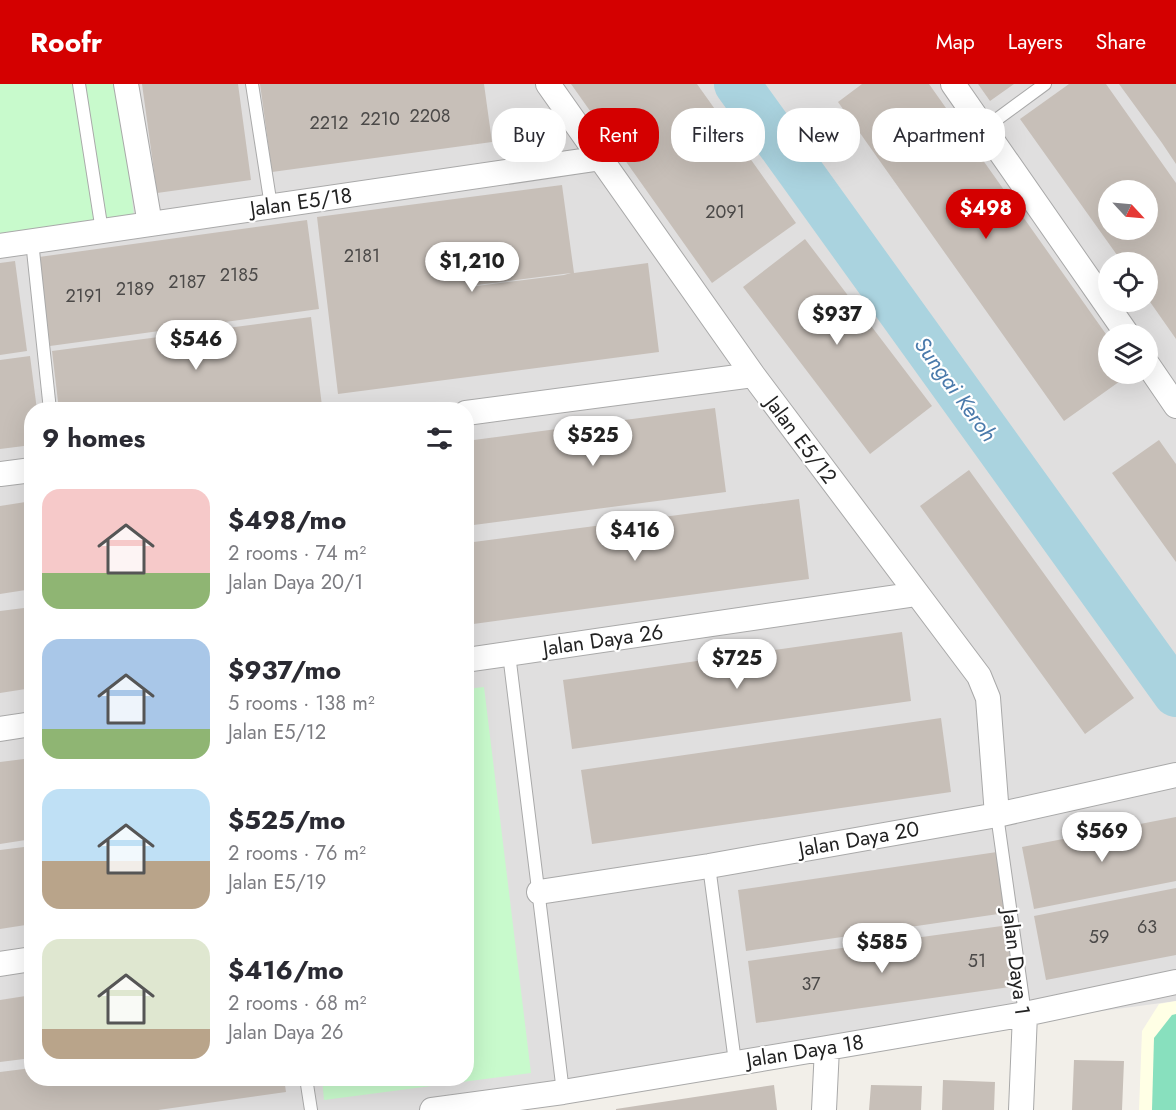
<!DOCTYPE html>
<meta charset="utf-8">
<style>
:root{--surface:#fff;--page:#f2f2f3;--text:#2b2b33;--muted:#7c7c81;--accent:#d40000}
body{margin:0;font-family:Jost,sans-serif;background:var(--page);color:var(--text);height:100vh;display:flex;flex-direction:column;font-size:22px;white-space:nowrap}
*{box-sizing:border-box;margin:0}
p{font-size:20px;color:var(--muted)}
.icon{flex:none;width:33px;height:33px;fill:none;stroke:currentColor;stroke-width:2;stroke-linecap:round;stroke-linejoin:round}
.map{position:relative;flex:1;overflow:hidden}
.sheet{position:absolute;left:24px;top:318px;width:450px;height:684px;display:flex;flex-direction:column;background:var(--surface);border-radius:24px;box-shadow:0 6px 24px #0002}
.sheet>*{flex:none}
.top-card{position:absolute;left:492px;top:24px;width:570px;height:54px;display:flex;gap:12px}
.needle{width:39px;rotate:116deg}
.tools{position:absolute;left:1098px;top:96px;display:grid;gap:12px}
.tools a{display:grid;place-items:center;width:60px;height:60px;border-radius:50%;background:var(--surface);box-shadow:0 6px 24px #0002;font-size:30px}
.price{position:absolute;translate:-50% -51px;padding:0 14px;border-radius:21px;background:#fff;color:#222;font-size:20px;line-height:39px;filter:drop-shadow(0 2px 3px #0008)}
.price::after{content:'';position:absolute;left:50%;top:36px;width:18px;height:14px;margin-left:-9px;background:inherit;clip-path:polygon(0 0,100% 0,50% 100%)}
.price.on{background:var(--accent);color:#fff}
ul{padding:0;list-style:none}
li{display:flex;align-items:center;gap:18px;height:150px;padding:0 18px}
li span{display:grid;place-items:center;flex:none;width:168px;height:120px;border-radius:18px;color:#555}
li>.icon{margin-inline-start:auto}
span .icon{width:72px;height:72px;fill:#fffc;stroke-width:1}
li b{font-size:26px}
h2{display:flex;justify-content:space-between;align-items:center;height:72px;padding:0 18px;font-size:26px}
.tag{padding:0 21px;border-radius:24px;background:var(--surface);box-shadow:0 6px 24px #0002;font-size:21px;line-height:54px}
.tag.on{background:var(--accent);color:#fff}
header{display:flex;align-items:center;gap:36px;box-sizing:border-box;height:84px;padding:0 30px;background:var(--accent);color:#fff}
header strong{font-size:28px}
nav{display:flex;gap:33px;margin-inline-start:auto;font-size:21px}
.map>svg:first-child{display:block}
.residential{fill:#e0dfdf;fill-rule:evenodd}
.education{fill:#ffffe5}
.park{fill:#c8facc}
.pitch{fill:#88e0be}
.lines{fill:none;stroke-linecap:round;stroke-linejoin:round}
.river{stroke:#aad3df;stroke-width:46}
.building{fill:#c7bfb8;fill-rule:evenodd}
.lane-casing{stroke:#a9a9a9;stroke-width:14}
.street-casing{stroke:#a9a9a9;stroke-width:26}
.lane{stroke:#fff;stroke-width:12}
.street{stroke:#fff;stroke-width:24}
.labels{text-anchor:middle;dominant-baseline:central;stroke-width:4.5;stroke-linejoin:round;paint-order:stroke}
.number-label{font-size:18px;fill:#4b4948}
.street-label{font-size:21px;fill:#222;stroke:#fff}
.water-label{font-size:22px;font-style:italic;fill:#4a7aab;stroke:#fff}
</style>
<header>
<strong>Roofr</strong>
<nav><a>Map</a><a>Layers</a><a>Share</a></nav>
</header>
<div class="map">
<svg width="1176" height="1026" viewBox="0 0 1176 1026">
<rect width="100%" height="100%" fill="#f2efe9"/>
<!-- residential -->
<path class="residential" d="M 0,0 L 1176,0 L 1176,917 L 827,964 L 432,1026 L 0,1026 ZM 1108,106 L 1148,106 L 1148,146 L 1108,146 ZM 1108,178 L 1148,178 L 1148,218 L 1108,218 ZM 1108,250 L 1148,250 L 1148,290 L 1108,290 ZM 32,326 L 466,326 L 466,994 L 32,994 Z"/>
<!-- education -->
<path class="education" d="M 1176,917 L 1176,1026 L 1139,1026 L 1142,947 L 1159,920 Z"/>
<!-- park -->
<path class="park" d="M 0,0 L 120,0 L 135,142 L 0,162 Z
M 484,603 L 531,989 L 324,1016 L 322,995 L 466,994 L 466,605 Z"/>
<!-- pitch -->
<path class="pitch" d="M 1176,930 L 1176,1026 L 1152,1026 L 1154,954 L 1172,931 Z"/>
<g class="lines">
<!-- river -->
<path class="river" d="M 737,0 L 1176,610"/>
</g>
<!-- building -->
<path class="building" d="M 142,0 L 238,0 L 251,96 L 157,109 Z
M 260,0 L 484,0 L 492,58 L 272,88 Z
M 571,0 L 697,0 L 796,139 L 712,199 Z
M 862,0 L 929,0 L 1108,253 L 1108,290 L 1130,290 L 1064,337 L 838,18 Z
M 978,0 L 1014,0 L 990,17 Z
M 1069,0 L 1106,0 L 1176,99 L 1176,255 L 1148,215 L 1148,178 L 1122,178 L 1020,35 ZM 1108,106 L 1148,106 L 1148,146 L 1108,146 Z
M 1119,0 L 1176,0 L 1176,80 L 1162,59 Z
M 562,101 L 574,189 L 648,179 L 659,268 L 338,310 L 317,133 ZM 571,189 L 564,191 L 469,203 L 469,202 Z
M 307,136 L 319,225 L 50,262 L 39,173 Z
M 805,155 L 932,322 L 870,370 L 743,203 Z
M 15,177 L 27,267 L 0,271 L 0,179 Z
M 311,233 L 322,322 L 291,326 L 59,326 L 52,267 Z
M 30,272 L 37,326 L 32,326 L 32,361 L 0,365 L 0,276 Z
M 715,324 L 726,408 L 466,442 L 466,357 Z
M 1159,356 L 1176,380 L 1176,478 L 1112,389 Z
M 969,386 L 1134,614 L 1085,650 L 920,422 Z
M 799,415 L 809,495 L 466,541 L 466,459 Z
M 32,417 L 32,505 L 0,510 L 0,422 Z
M 32,523 L 32,604 L 0,609 L 0,527 Z
M 902,548 L 911,617 L 572,665 L 563,596 Z
M 941,634 L 951,708 L 592,760 L 581,686 Z
M 32,674 L 32,755 L 0,760 L 0,678 Z
M 1176,733 L 1176,797 L 1034,825 L 1022,763 Z
M 32,762 L 32,840 L 0,845 L 0,766 Z
M 997,768 L 1005,829 L 746,867 L 738,806 Z
M 1176,804 L 1176,871 L 1046,896 L 1034,832 Z
M 1009,841 L 1017,902 L 756,939 L 748,877 Z
M 32,911 L 32,974 L 0,978 L 0,916 Z
M 1074,976 L 1124,977 L 1122,1026 L 1072,1026 Z
M 32,984 L 32,994 L 284,994 L 286,1008 L 158,1026 L 0,1026 L 0,988 Z
M 943,996 L 995,998 L 994,1026 L 942,1026 Z
M 774,1001 L 777,1026 L 616,1026 L 616,1025 Z
M 871,1001 L 922,1002 L 921,1026 L 869,1026 Z"/>
<g class="lines">
<!-- lane casing -->
<g class="lane-casing">
<path id="lane" d="M 79,0 L 102,147
M 252,0 L 271,122
M 985,44 L 1045,0
M 32,157 L 50,326
M 509,570 L 563,1008
M 997,731 L 1025,930
M 709,782 L 735,978
M 306,994 L 311,1026"/>
</g>
<!-- street casing -->
<g class="street-casing">
<path id="street" d="M 126,0 L 150,140
M 548,0 L 753,291 L 979,592 L 988,614 L 997,731
M 953,0 L 1127,250
M 0,162 L 602,74
M 1148,281 L 1176,322
M 466,329 L 753,291
M 0,390 L 32,386
M 466,576 L 917,510
M 0,645 L 32,640
M 539,808 L 709,782 L 997,731 L 1176,691
M 0,880 L 32,875
M 432,1026 L 563,1008 L 827,964 L 1025,930 L 1176,898
M 824,1026 L 827,964
M 1021,1026 L 1025,930"/>
</g>
<!-- lane -->
<use href="#lane" class="lane"/>
<!-- street -->
<use href="#street" class="street"/>
</g>
<g class="labels">
<!-- number labels -->
<g class="number-label">
<text x="430" y="32">2208</text>
<text x="380" y="35">2210</text>
<text x="329" y="39">2212</text>
<text x="725" y="128">2091</text>
<text x="362" y="172">2181</text>
<text x="239" y="191">2185</text>
<text x="187" y="198">2187</text>
<text x="135" y="205">2189</text>
<text x="84" y="212">2191</text>
<text x="1147" y="843">63</text>
<text x="1099" y="853">59</text>
<text x="977" y="877">51</text>
<text x="811" y="900">37</text>
</g>
<!-- street labels -->
<g class="street-label">
<text transform="translate(301 118) rotate(-8)">Jalan E5/18</text>
<text transform="translate(801 356) rotate(53)">Jalan E5/12</text>
<text transform="translate(603 556) rotate(-8)">Jalan Daya 26</text>
<text transform="translate(859 755) rotate(-10)">Jalan Daya 20</text>
<text transform="translate(1016 878) rotate(83)">Jalan Daya 1</text>
<text transform="translate(805 967) rotate(-9)">Jalan Daya 18</text>
</g>
<!-- water labels -->
<g class="water-label">
<text transform="translate(956 305) rotate(54)">Sungai Keroh</text>
</g>
</g>
</svg>
<div class="tools">
<a><svg class="needle" viewBox="-14 -14 28 28"><path d="M0-13l5 13h-10z" fill="#e53935"/><path d="M0 13l5-13h-10z" fill="#7c7c81"/></svg></a>
<a><svg class="icon" aria-label="locate" viewBox="0 0 24 24"><circle cx="12" cy="12" r="6"/><path d="M12 2v4M12 18v4M2 12h4M18 12h4"/></svg></a>
<a><svg class="icon" aria-label="layers" viewBox="0 0 24 24"><path d="M12 4l9 5-9 5-9-5zM3 14l9 5 9-5"/></svg></a>
</div>
<b class="price on" style="left:986px;top:156px">$498</b>
<b class="price" style="left:472px;top:209px">$1,210</b>
<b class="price" style="left:837px;top:262px">$937</b>
<b class="price" style="left:196px;top:287px">$546</b>
<b class="price" style="left:593px;top:383px">$525</b>
<b class="price" style="left:635px;top:478px">$416</b>
<b class="price" style="left:737px;top:606px">$725</b>
<b class="price" style="left:1102px;top:779px">$569</b>
<b class="price" style="left:882px;top:890px">$585</b>
<div class="top-card">
<a class="tag">Buy</a>
<a class="tag on">Rent</a>
<a class="tag">Filters</a>
<a class="tag">New</a>
<a class="tag">Apartment</a>
</div>
<section class="sheet">
<h2>9 homes<svg class="icon" aria-label="filters" viewBox="0 0 24 24"><path d="M4 7h16M4 17h16"/><circle cx="9" cy="7" r="2"/><circle cx="15" cy="17" r="2"/></svg></h2>
<ul>
<li><span style="background:linear-gradient(#f6c9c9 70%,#8fb573 0)"><svg class="icon" aria-label="home" viewBox="0 0 24 24"><path d="M3 11l9-7 9 7M6 9v11h12V9"/></svg></span><div><b>$498/mo</b><p>2 rooms · 74 m²</p><p>Jalan Daya 20/1</p></div></li>
<li><span style="background:linear-gradient(#a9c7e8 75%,#8fb573 0)"><svg class="icon" aria-label="home" viewBox="0 0 24 24"><path d="M3 11l9-7 9 7M6 9v11h12V9"/></svg></span><div><b>$937/mo</b><p>5 rooms · 138 m²</p><p>Jalan E5/12</p></div></li>
<li><span style="background:linear-gradient(#bfe0f5 60%,#b9a48a 0)"><svg class="icon" aria-label="home" viewBox="0 0 24 24"><path d="M3 11l9-7 9 7M6 9v11h12V9"/></svg></span><div><b>$525/mo</b><p>2 rooms · 76 m²</p><p>Jalan E5/19</p></div></li>
<li><span style="background:linear-gradient(#dfe7d0 75%,#b9a48a 0)"><svg class="icon" aria-label="home" viewBox="0 0 24 24"><path d="M3 11l9-7 9 7M6 9v11h12V9"/></svg></span><div><b>$416/mo</b><p>2 rooms · 68 m²</p><p>Jalan Daya 26</p></div></li>
</ul>
</section>
</div>
